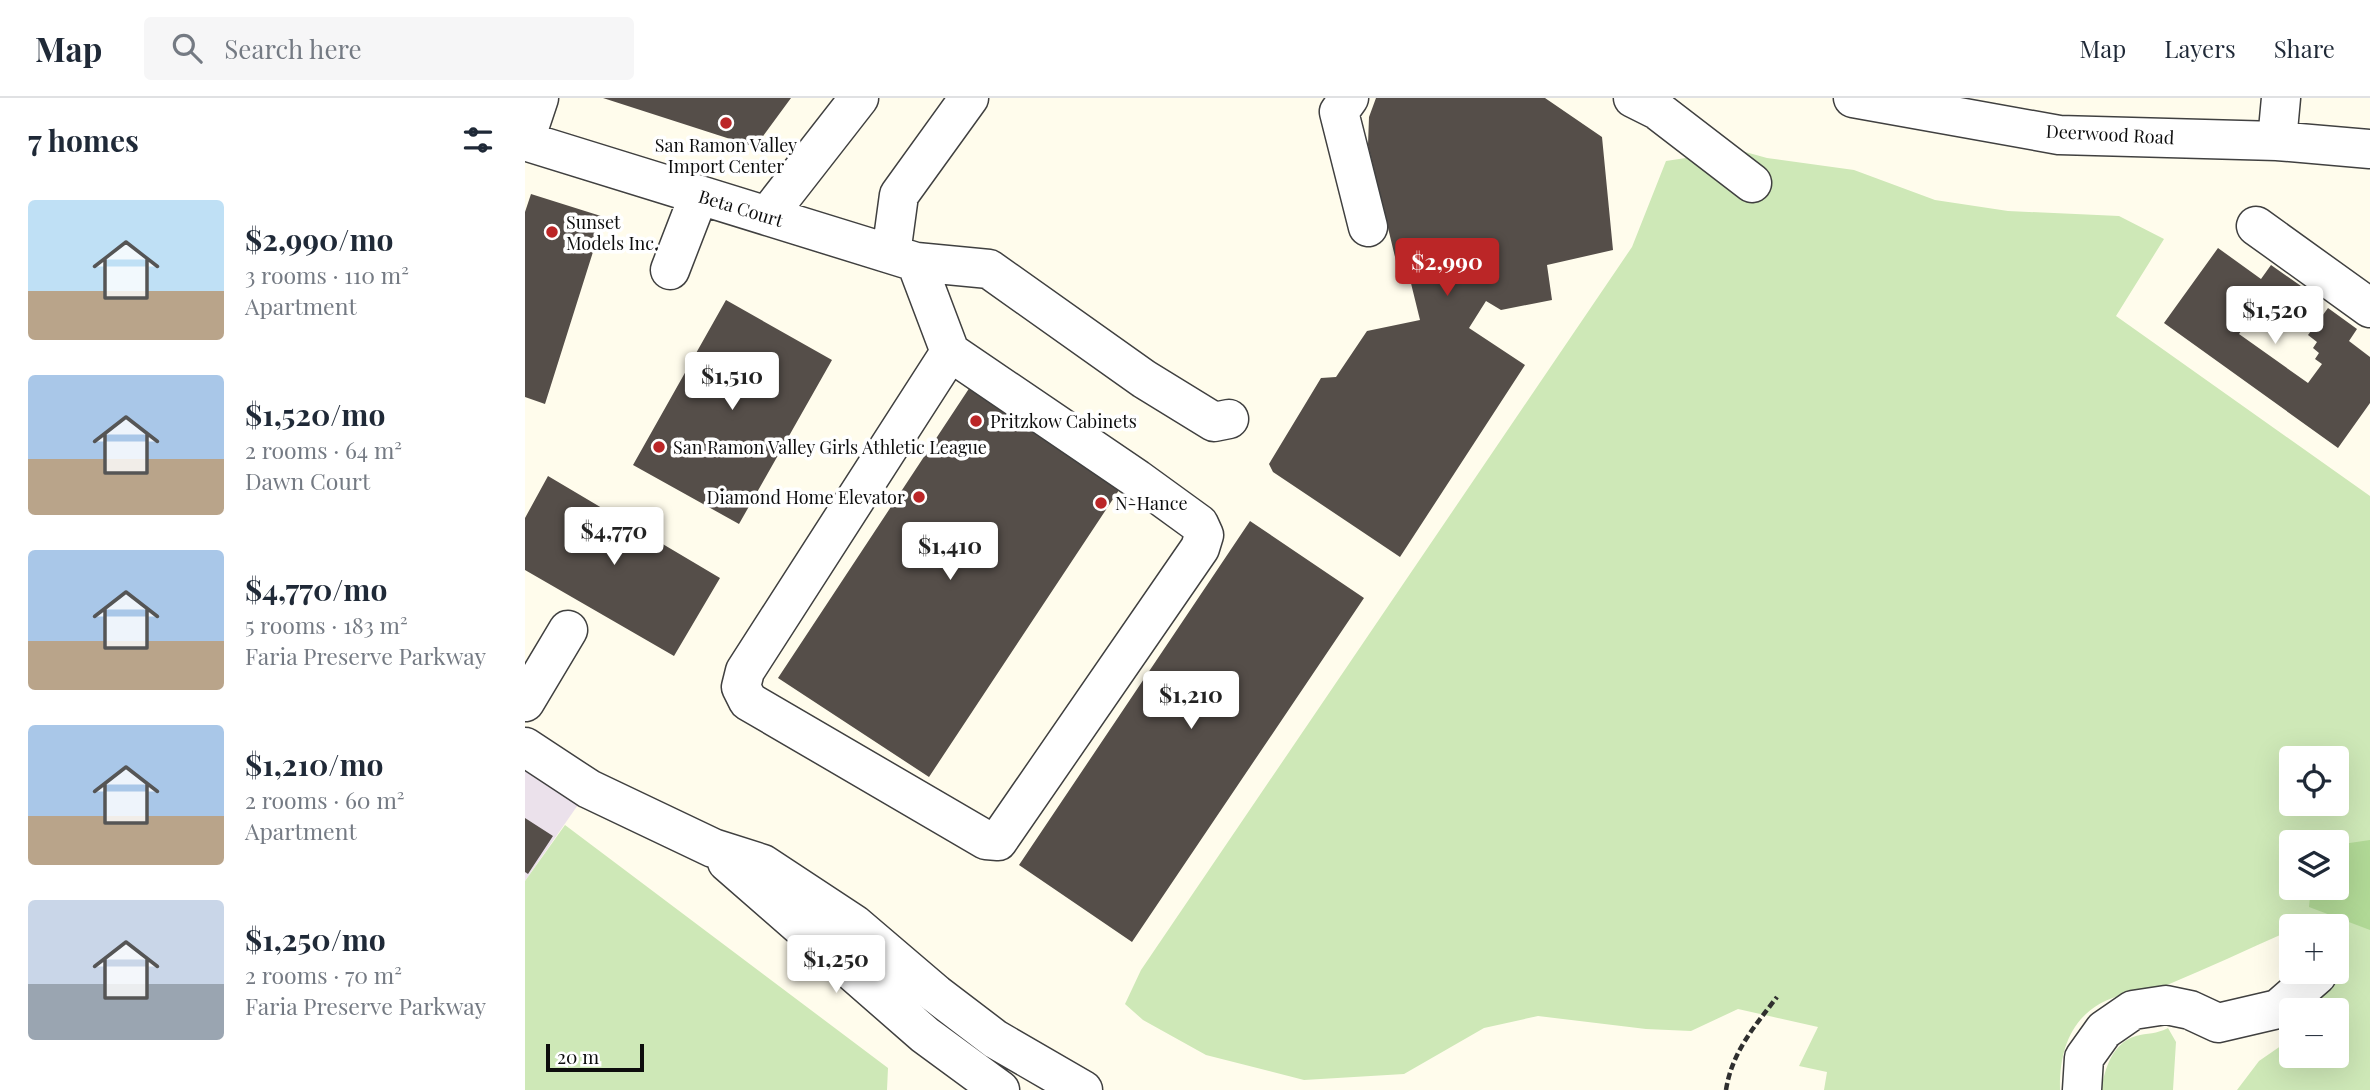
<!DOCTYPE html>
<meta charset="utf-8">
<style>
:root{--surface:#fff;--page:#f6f6f7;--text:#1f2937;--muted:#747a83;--line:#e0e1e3;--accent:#bb2627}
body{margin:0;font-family:"Playfair Display",serif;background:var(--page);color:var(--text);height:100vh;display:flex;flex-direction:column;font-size:26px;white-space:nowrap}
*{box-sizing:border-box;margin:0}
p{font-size:23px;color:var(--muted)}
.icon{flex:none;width:38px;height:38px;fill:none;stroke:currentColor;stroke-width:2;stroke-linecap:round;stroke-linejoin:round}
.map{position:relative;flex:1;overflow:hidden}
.details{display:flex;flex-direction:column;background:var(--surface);width:525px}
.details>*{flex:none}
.buttons{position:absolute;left:1754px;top:648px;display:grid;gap:14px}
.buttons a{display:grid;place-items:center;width:70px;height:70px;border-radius:7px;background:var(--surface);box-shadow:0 7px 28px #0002;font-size:35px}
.scale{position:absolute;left:21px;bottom:18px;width:98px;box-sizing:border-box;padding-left:7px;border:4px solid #0d0d0d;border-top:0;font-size:19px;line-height:24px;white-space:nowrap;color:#0d0d0d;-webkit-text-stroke:5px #fff;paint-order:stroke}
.price{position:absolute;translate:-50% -60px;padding:0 16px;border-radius:7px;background:#fff;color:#222;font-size:23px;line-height:46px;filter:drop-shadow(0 2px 4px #0008)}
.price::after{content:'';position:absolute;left:50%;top:42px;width:21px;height:16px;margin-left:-10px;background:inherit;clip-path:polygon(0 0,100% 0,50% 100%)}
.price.current{background:var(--accent);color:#fff}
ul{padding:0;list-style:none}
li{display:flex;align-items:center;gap:21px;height:175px;padding:0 28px}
li span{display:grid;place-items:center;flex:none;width:196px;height:140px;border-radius:7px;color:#555}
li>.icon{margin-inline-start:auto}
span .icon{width:84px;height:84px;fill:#fffc;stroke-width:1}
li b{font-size:30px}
h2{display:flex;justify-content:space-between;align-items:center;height:84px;padding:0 28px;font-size:30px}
header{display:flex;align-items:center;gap:42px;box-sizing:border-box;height:98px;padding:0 35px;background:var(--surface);border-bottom:2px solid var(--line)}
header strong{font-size:33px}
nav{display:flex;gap:38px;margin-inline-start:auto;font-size:24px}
.search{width:490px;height:63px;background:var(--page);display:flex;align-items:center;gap:18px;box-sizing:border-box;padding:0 24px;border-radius:7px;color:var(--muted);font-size:26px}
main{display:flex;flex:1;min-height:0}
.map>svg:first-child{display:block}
.industrial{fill:#ebe1eb}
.green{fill:#cee8b7;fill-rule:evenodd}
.forest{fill:#b1d996}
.building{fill:#554e49}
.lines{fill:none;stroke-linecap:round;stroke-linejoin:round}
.minor-casing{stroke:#404040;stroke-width:41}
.path{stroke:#2f2f2f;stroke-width:4.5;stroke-dasharray:7 3.5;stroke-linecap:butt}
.minor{stroke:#fff;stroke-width:38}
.poi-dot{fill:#bb2627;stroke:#fff;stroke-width:2.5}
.labels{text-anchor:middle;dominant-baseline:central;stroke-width:7;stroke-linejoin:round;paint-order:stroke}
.street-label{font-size:18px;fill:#0d0d0d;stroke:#fff}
.poi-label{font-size:18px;fill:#0d0d0d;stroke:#fff;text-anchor:start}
</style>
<header>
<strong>Map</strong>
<div class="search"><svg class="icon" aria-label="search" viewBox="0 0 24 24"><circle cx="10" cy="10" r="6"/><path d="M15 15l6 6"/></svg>Search here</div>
<nav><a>Map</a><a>Layers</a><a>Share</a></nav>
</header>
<main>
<section class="details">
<h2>7 homes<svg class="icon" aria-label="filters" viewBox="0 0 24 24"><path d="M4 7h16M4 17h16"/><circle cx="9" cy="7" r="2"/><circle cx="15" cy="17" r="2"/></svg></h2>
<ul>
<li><span style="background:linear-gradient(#bfe0f5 65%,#b9a48a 0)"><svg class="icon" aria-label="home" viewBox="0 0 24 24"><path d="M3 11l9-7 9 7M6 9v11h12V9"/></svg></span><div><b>$2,990/mo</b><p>3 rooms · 110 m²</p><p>Apartment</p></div></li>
<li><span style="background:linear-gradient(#a9c7e8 60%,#b9a48a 0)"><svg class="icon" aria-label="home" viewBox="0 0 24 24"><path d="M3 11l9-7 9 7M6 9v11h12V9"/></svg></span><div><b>$1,520/mo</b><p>2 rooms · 64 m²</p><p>Dawn Court</p></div></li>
<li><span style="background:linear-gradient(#a9c7e8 65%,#b9a48a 0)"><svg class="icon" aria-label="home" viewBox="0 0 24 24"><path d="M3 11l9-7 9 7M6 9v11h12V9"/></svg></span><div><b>$4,770/mo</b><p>5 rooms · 183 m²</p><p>Faria Preserve Parkway</p></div></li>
<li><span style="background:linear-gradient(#a9c7e8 65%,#b9a48a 0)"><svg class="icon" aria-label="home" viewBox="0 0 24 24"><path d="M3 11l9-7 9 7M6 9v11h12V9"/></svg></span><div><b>$1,210/mo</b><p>2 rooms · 60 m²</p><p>Apartment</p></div></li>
<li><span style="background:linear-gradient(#c9d6e8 60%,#9aa5b1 0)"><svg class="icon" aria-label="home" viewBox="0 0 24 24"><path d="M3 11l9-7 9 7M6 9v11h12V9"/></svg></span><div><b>$1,250/mo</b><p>2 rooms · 70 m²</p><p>Faria Preserve Parkway</p></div></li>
</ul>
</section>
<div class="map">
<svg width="1845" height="992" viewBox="0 0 1845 992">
<rect width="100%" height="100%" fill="#fffcec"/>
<!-- industrial -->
<path class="industrial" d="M 0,649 L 64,691 L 0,783 Z"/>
<!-- green -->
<path class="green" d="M 1213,52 L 1242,60 L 1329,72 L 1410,102 L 1483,113 L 1594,118 L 1639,141 L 1591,218 L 1845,398 L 1845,992 L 1712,992 L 1734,963 L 1766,941 L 1766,957 L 1811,957 L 1811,912 L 1769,912 L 1796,873 L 1811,873 L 1811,828 L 1766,828 L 1766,835 L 1764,833 C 1723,851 1683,870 1642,887 C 1629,893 1613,892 1600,896 C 1551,908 1534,945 1535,992 L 1299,992 L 1302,974 L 1274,968 L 1293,929 L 1213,911 L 1166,933 L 1121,931 L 1013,918 L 959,930 L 879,976 L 779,982 L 681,957 L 618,922 L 600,906 L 616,872 L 1107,149 L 1141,63 ZM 1766,660 L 1811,660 L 1811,705 L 1766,705 ZM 1766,744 L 1811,744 L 1811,789 L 1766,789 Z
M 40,727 L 363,970 L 362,992 L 0,992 L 0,783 Z
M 1643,930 L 1651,944 L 1648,992 L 1576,992 C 1580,971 1587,945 1611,938 C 1622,935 1632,936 1643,930 Z"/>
<!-- forest -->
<path class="forest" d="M 1845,742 L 1845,832 L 1784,809 L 1786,789 L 1811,789 L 1811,747 Z"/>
<!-- building -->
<path class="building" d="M 78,0 L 266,0 L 230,49 Z
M 851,0 L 1020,0 L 1077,39 L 1088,152 L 1022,167 L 1027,202 L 976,212 L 961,203 L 944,230 L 1000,267 L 875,459 L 748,374 L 744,366 L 796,280 L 811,279 L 842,233 L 895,222 L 880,161 L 871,163 L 843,47 L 844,19 Z
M 6,96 L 79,119 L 20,306 L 0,299 L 0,114 Z
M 1693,150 L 1736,181 L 1746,167 L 1776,188 L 1754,219 L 1748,214 L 1743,220 L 1738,216 L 1734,221 L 1728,217 L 1714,236 L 1783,285 L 1797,266 L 1790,261 L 1794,255 L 1788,250 L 1792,244 L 1783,237 L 1803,210 L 1832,231 L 1824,243 L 1845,259 L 1845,305 L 1813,350 L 1639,225 Z
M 201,202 L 307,262 L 214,426 L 108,367 Z
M 445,289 L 596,389 L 404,679 L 253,580 Z
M 23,378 L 195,480 L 149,558 L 0,472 L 0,420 Z
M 725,423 L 839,500 L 607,844 L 494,767 Z
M 0,720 L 28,738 L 3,776 L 0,774 Z"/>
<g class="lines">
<!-- minor casing -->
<g class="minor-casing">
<path id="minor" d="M 824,0 L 814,14 L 843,129
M 1108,0 L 1132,12 L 1227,85
M 1328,0 L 1534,37 L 1752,43 L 1845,51
M 0,42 L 14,0
M 0,43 L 391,164 L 464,171 L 619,281 L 689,324 L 704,321
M 1752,43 L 1756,0
M 242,118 L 334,0
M 1731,128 L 1845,210
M 366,156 L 374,97 L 444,0
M 391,164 L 425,254 L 612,381 L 674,426 L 679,437 L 675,450 L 473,743 L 461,742 L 223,603 L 216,589 L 220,573 L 425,254
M 145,172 L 174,97
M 0,604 L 43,532
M 0,649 L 64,691 L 188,750 L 238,766 L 329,826 L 411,896 L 470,941 L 558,992
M 202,764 L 400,937 L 475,992
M 1557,992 L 1559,960 L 1579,932 L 1608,912 L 1641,907 L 1665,912 L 1693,925 L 1753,911 L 1792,877"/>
</g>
<!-- path -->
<path class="path" d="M 1201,992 C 1207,954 1229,929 1252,899"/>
<!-- minor -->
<use href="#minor" class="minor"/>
</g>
<!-- markers -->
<g class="poi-dot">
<circle cx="201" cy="25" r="7"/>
<circle cx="27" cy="134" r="7"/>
<circle cx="451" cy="323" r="7"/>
<circle cx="134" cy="349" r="7"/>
<circle cx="394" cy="399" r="7"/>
<circle cx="576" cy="405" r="7"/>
</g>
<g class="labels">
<!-- street labels -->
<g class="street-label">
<text transform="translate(1585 36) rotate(3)">Deerwood Road</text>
<text transform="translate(216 110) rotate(17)">Beta Court</text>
</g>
<!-- poi labels -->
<g class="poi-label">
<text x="201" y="47" text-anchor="middle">San Ramon Valley<tspan x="201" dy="21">Import Center</tspan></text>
<text x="41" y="124">Sunset<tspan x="41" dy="21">Models Inc.</tspan></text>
<text x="465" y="323">Pritzkow Cabinets</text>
<text x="148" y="349">San Ramon Valley Girls Athletic League</text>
<text x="380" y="399" text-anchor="end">Diamond Home Elevator</text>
<text x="590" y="405">N-Hance</text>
</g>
</g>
</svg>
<div class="buttons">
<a><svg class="icon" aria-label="locate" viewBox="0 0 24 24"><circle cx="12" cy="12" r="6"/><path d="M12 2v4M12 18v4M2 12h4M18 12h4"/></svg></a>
<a><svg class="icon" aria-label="layers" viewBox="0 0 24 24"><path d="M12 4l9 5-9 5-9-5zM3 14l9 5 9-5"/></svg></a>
<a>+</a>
<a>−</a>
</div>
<div class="scale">20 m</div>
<b class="price current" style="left:922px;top:200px">$2,990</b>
<b class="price" style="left:1750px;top:248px">$1,520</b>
<b class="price" style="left:207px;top:314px">$1,510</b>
<b class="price" style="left:89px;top:469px">$4,770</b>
<b class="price" style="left:425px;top:484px">$1,410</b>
<b class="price" style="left:666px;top:633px">$1,210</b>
<b class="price" style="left:311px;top:897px">$1,250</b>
</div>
</main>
